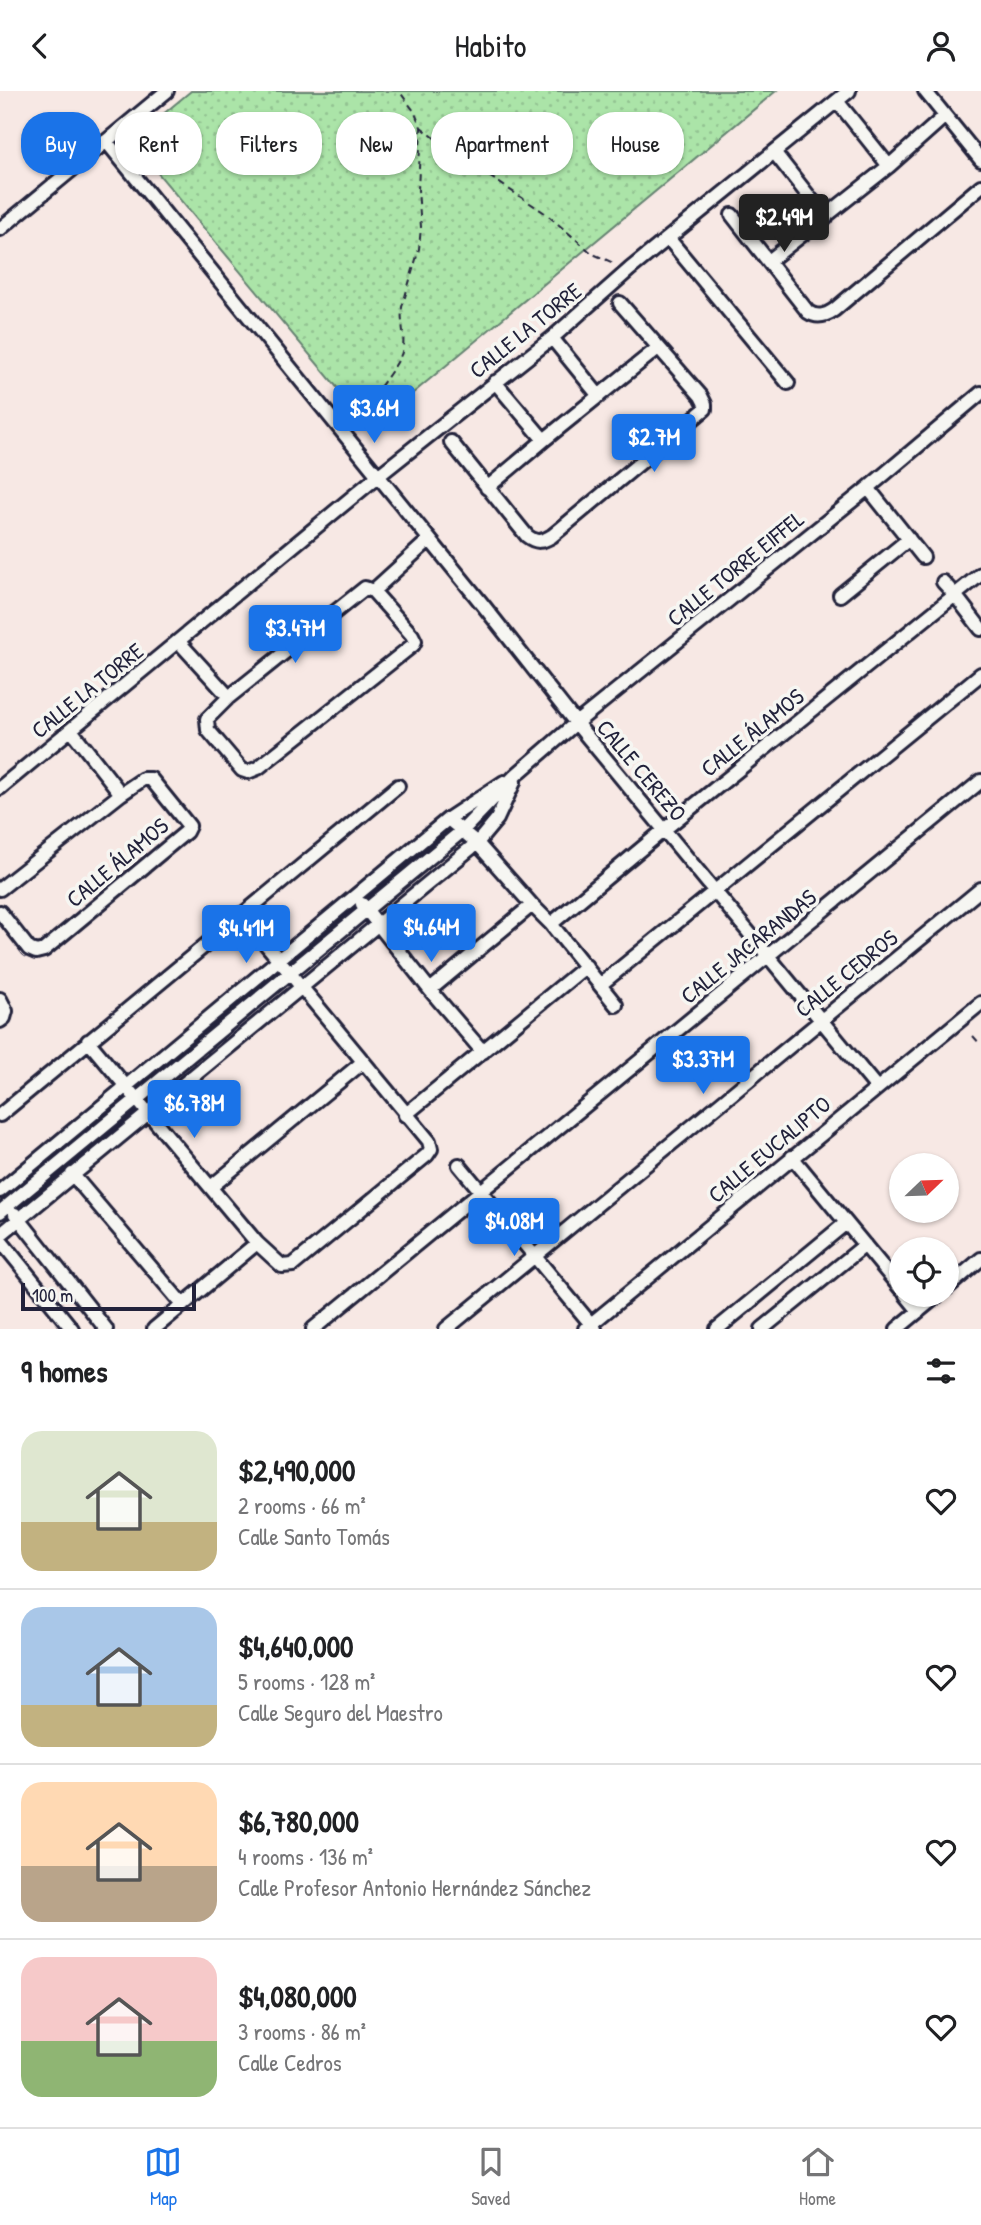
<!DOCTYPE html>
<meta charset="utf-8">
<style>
:root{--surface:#fff;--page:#f6f6f6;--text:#202124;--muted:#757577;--line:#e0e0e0;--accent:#1a73e8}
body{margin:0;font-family:"Patrick Hand",sans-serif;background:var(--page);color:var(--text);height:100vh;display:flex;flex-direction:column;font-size:26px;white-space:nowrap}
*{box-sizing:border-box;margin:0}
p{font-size:23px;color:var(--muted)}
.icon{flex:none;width:38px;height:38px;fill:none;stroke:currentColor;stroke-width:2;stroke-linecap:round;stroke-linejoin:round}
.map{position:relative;height:1238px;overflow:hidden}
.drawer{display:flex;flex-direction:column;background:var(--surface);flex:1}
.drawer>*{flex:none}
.hud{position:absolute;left:21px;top:21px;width:940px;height:63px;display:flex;gap:14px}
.needle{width:46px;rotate:67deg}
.fabs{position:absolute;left:889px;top:1062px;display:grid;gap:14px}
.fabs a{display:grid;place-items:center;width:70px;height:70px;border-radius:50%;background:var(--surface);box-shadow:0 2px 5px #0004;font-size:35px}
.scale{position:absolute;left:21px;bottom:18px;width:175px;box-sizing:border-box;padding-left:7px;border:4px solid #22223b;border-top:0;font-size:19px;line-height:24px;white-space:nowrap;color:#22223b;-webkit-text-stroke:5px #f6f6f2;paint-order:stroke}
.price{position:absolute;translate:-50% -60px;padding:0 16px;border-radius:7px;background:var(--accent);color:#fff;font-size:23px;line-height:46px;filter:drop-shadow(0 2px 4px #0008)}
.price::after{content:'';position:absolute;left:50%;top:42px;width:21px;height:16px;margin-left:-10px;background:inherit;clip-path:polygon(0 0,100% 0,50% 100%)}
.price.active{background:#222;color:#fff}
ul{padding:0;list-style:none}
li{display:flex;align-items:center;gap:21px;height:175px;padding:0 21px}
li+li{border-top:2px solid var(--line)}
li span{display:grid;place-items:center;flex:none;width:196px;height:140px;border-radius:21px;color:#555}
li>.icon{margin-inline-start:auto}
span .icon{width:84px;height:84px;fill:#fffc;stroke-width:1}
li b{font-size:30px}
h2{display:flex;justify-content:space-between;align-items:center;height:84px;padding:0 21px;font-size:30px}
.tag{padding:0 24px;border-radius:28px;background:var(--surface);box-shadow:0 2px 5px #0004;font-size:24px;line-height:63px}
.tag.active{background:var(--accent);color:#fff}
header{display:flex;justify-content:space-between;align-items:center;height:91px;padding:0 21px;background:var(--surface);font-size:32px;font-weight:600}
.dock{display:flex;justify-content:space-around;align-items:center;height:98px;border-top:2px solid var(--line);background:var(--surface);font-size:19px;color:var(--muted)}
.dock a{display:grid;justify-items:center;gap:4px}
.dock .active{color:var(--accent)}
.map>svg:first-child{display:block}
.grass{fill:url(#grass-dots);stroke:#668372;stroke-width:2}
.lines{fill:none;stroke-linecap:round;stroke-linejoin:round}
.minor-casing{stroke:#22223b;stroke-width:18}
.path{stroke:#22223b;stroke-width:2;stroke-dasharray:7 5;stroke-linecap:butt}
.minor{stroke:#f6f6f2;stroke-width:12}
.labels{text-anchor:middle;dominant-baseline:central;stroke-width:7;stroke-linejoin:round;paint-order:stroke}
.street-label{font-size:23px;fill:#22223b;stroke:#f6f6f2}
</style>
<header><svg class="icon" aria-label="back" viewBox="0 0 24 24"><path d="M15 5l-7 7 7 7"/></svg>Habito<svg class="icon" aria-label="person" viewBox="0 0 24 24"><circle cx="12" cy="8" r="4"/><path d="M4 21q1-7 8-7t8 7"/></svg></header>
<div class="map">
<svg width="981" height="1238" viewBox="0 0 981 1238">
<defs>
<pattern id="grass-dots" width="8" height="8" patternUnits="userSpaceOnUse" patternTransform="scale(1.75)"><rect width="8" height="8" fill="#abe4a8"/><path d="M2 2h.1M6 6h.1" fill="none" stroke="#93c392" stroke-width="1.8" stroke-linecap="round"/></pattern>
</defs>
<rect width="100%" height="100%" fill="#f7e8e4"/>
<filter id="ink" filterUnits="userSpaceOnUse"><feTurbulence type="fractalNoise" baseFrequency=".0143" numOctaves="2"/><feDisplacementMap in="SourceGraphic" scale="14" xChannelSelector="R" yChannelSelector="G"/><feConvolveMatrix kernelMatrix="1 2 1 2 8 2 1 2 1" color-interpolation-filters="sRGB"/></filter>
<g filter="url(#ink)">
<!-- grass -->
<path class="grass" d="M 191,0 L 776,0 L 371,337 L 131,50 Z"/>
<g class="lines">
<!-- minor casing -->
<g class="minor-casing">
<path id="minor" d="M 925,0 L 981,69
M 837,10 L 889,75
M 106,50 L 483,514 L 576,632 L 877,997
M 774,61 L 826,127
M 732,124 L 808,221 C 817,227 825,225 834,219 L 981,95
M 0,138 L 167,0
M 668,147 L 788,292
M 769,170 L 889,75 L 945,25
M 552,247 L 599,305
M 495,291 L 544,349
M 451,351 L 527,445 C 536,452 542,451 552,445 L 705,318 L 705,313 L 701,305 L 620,212
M 487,397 L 544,349 L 658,257
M 868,397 L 923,466
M 943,491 L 955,504 L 981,538
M 365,497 L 373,500 L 412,544 L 415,550 L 413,554 L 258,677 L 248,681 L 242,679 L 208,639 L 207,628 L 229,606 Z
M 373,500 L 429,449
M 840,504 L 909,448
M 179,551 L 229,606
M 71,639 L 121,703
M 0,697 L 378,385 L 552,247 L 630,178 L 849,0
M 448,728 L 477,752 L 532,814 L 551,833 L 616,914
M 0,798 L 121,703 L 143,688 L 151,688 L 189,735 L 186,741 L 44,859 L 36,861 L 29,858 L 0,821
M 362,813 L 430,899 L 483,961
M 551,833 L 665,738 L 981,483
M 600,894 L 981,583
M 430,899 L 532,814
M 0,908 L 6,920 L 4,927 L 0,930
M 88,950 L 257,1152 L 282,1175 L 293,1174 L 427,1064 L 431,1058 L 429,1050 L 241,823
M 0,1024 L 398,695
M 405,1024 L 586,875
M 792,1066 L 901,1198
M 459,1074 L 595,1238
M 72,1083 L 183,1214
M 211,1096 L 363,971
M 0,1100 L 448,728 L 504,691
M 0,1121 L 462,740 L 516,684 L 576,632 L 868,397 L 981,302
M 15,1123 L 106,1238
M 0,1144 L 477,752 L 497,728 L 514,691
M 0,1149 L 72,1238
M 947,1197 L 981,1168
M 906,1204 L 919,1220
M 154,1238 L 257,1152
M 313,1238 L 981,690
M 446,1238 L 981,798
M 585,1238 L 981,912
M 717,1238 L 846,1132
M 762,1238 L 865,1154
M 897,1238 L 938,1204"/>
</g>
<!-- path -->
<path class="path" d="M 421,36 L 451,60 L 545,122 L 593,163 L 616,173
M 351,334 C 362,318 398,276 402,261 C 406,246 400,231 402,216 L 419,158 L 421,136 L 418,99 L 421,36 L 414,20 L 399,0
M 973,945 L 981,954"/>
<!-- minor -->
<use href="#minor" class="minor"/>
</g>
</g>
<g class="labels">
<!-- street labels -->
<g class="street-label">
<text transform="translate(525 239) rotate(-39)">CALLE LA TORRE</text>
<text transform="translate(735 477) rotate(-39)">CALLE TORRE EIFFEL</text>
<text transform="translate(87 599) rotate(-39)">CALLE LA TORRE</text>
<text transform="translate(752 641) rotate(-39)">CALLE ÁLAMOS</text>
<text transform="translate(642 679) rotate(50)">CALLE CEREZO</text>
<text transform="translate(117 771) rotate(-40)">CALLE ÁLAMOS</text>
<text transform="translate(748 855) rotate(-39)">CALLE JACARANDAS</text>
<text transform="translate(846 882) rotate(-39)">CALLE CEDROS</text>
<text transform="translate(769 1058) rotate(-40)">CALLE EUCALIPTO</text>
</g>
</g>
</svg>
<div class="fabs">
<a><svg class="needle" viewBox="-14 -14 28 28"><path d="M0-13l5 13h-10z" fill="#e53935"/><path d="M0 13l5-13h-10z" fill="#757577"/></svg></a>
<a><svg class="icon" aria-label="locate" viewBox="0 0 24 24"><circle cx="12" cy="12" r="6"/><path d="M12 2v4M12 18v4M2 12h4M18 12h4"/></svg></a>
</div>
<div class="scale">100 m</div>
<b class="price active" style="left:784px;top:163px">$2.49M</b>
<b class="price" style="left:374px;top:354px">$3.6M</b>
<b class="price" style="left:654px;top:383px">$2.7M</b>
<b class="price" style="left:295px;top:574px">$3.47M</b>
<b class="price" style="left:431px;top:873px">$4.64M</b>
<b class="price" style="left:246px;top:874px">$4.41M</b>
<b class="price" style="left:703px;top:1005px">$3.37M</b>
<b class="price" style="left:194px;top:1049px">$6.78M</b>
<b class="price" style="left:514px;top:1167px">$4.08M</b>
<div class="hud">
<a class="tag active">Buy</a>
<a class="tag">Rent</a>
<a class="tag">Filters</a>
<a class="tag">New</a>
<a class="tag">Apartment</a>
<a class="tag">House</a>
</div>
</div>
<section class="drawer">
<h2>9 homes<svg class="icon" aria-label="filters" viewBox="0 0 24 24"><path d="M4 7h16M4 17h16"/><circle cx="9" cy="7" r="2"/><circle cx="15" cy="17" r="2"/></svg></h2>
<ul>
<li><span style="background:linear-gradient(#dfe7d0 65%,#c2b280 0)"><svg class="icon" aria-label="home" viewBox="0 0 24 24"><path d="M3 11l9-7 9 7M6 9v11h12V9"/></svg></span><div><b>$2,490,000</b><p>2 rooms · 66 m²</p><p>Calle Santo Tomás</p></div><svg class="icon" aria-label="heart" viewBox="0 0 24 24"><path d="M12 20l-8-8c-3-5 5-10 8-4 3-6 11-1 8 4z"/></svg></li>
<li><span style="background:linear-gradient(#a9c7e8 70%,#c2b280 0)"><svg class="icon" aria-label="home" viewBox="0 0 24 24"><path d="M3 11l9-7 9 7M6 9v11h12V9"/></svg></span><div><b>$4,640,000</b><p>5 rooms · 128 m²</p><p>Calle Seguro del Maestro</p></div><svg class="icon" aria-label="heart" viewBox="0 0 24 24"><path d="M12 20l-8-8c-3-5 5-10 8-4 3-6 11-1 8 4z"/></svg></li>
<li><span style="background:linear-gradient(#ffd9b3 60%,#b9a48a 0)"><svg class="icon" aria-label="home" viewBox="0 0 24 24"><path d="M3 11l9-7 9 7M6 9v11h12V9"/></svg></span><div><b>$6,780,000</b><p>4 rooms · 136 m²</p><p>Calle Profesor Antonio Hernández Sánchez</p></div><svg class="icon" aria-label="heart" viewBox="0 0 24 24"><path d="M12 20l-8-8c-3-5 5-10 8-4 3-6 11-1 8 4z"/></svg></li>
<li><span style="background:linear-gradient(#f6c9c9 60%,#8fb573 0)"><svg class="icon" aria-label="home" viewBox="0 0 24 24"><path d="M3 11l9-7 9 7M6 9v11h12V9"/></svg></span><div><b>$4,080,000</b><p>3 rooms · 86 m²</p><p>Calle Cedros</p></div><svg class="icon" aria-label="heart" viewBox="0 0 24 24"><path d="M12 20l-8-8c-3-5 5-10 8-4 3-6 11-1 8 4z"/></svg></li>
</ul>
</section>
<nav class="dock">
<a class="active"><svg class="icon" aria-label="map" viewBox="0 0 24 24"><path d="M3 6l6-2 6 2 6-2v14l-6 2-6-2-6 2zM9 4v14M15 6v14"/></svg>Map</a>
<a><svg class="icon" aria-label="saved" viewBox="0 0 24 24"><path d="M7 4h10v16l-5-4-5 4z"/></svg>Saved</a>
<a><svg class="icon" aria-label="home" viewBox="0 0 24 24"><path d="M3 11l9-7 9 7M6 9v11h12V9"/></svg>Home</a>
</nav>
